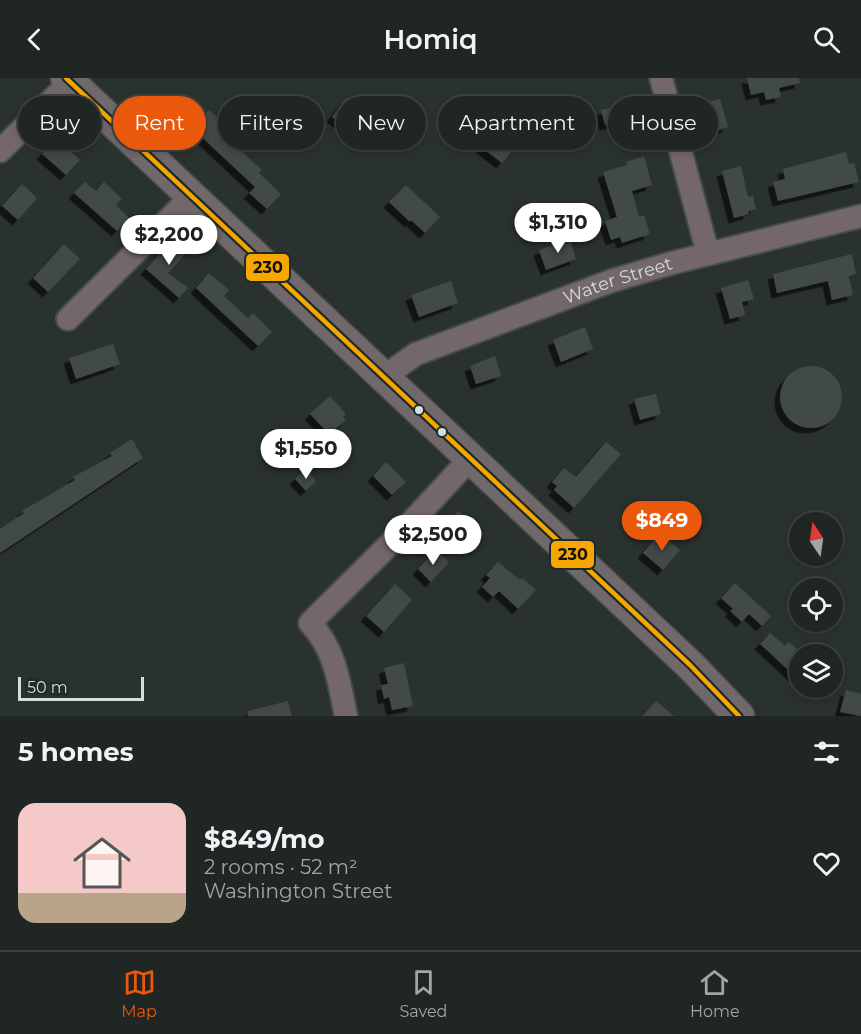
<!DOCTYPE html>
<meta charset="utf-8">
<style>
:root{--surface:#202624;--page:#2d3231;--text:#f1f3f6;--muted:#a2a5a6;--line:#3d4341;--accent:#ea580c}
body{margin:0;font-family:Montserrat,sans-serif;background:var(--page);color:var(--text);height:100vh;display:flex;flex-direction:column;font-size:22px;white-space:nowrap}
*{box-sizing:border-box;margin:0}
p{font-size:20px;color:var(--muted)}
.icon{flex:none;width:33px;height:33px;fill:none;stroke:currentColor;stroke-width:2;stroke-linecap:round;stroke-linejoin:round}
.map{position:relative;height:638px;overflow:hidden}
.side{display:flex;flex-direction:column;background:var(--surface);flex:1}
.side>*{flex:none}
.hud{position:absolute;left:18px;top:18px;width:825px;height:54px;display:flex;gap:12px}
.needle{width:39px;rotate:347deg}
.fabs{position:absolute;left:789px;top:434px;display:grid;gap:12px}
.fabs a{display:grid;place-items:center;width:54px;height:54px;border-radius:50%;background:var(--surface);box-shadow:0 3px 9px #0003,0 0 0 2px var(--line);font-size:30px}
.scale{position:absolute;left:18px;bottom:15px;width:126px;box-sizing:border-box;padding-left:6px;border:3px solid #d5dedd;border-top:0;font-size:16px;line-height:21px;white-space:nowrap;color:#d5dedd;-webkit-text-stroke:4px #1c2b29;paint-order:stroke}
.price{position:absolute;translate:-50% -51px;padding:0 14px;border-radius:21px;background:#fff;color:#222;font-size:20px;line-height:39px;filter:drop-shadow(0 2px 3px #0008)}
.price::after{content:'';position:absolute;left:50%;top:36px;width:18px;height:14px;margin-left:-9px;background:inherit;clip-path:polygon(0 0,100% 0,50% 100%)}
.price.active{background:var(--accent);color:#fff}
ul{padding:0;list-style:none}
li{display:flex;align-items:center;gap:18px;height:150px;padding:0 18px}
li+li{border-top:2px solid var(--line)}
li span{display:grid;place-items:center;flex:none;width:168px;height:120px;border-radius:18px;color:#555}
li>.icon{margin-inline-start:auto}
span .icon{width:72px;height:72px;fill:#fffc;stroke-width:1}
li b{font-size:26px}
h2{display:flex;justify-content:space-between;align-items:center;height:72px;padding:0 18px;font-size:26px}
.chip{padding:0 21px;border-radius:27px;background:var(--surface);box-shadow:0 3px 9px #0003,0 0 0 2px var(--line);font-size:21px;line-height:54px}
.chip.active{background:var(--accent);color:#fff}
header{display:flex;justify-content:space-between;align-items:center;height:78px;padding:0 18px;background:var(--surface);font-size:27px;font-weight:600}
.menu{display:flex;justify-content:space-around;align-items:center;height:84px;border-top:2px solid var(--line);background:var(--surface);font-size:16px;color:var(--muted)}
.menu a{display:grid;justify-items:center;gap:3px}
.menu .active{color:var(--accent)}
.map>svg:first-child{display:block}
.building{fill:#424948;filter:url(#shadow)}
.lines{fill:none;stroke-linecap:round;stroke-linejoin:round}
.minor-casing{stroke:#464d4b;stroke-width:26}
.major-casing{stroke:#464d4b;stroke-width:33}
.minor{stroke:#74676a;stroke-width:22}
.major{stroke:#70686a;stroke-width:30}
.bus-1-casing{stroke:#1c2b29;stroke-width:9}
.bus-1{stroke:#f7a600;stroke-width:4.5}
.bus-dot{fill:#d5dedd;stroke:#1c2b29;stroke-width:2}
.labels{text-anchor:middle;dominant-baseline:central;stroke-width:5;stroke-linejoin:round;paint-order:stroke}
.street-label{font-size:18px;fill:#d5dedd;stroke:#1c2b29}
.line-badge{stroke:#1c2b29;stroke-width:2}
.pale-badge-label{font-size:16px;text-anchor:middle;font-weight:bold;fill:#111}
</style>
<header><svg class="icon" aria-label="back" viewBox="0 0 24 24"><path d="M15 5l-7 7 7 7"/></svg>Homiq<svg class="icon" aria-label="search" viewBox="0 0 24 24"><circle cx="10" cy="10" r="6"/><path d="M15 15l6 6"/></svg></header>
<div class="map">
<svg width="861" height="638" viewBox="0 0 861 638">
<defs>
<filter id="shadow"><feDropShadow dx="-5.5" dy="5.5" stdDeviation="0" flood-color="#0009"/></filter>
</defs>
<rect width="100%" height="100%" fill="#2a3230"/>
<!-- building -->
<path class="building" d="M 747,0 L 799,0 L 800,5 L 779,10 L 781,19 L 766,22 L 764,14 L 751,17 Z
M 346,20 L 371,38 L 357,57 L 332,39 Z
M 720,21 L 728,49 L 704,56 L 696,27 Z
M 630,26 L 636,53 L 618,57 L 615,45 L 605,47 L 601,32 Z
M 482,28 L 491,50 L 493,48 L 517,67 L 502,85 L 477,66 L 461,38 Z
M 209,32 L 247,67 L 241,73 L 262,92 L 259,95 L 281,116 L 267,131 L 249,115 L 255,109 L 192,50 Z
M 59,58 L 72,70 L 70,73 L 80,82 L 66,97 L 42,76 Z
M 846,74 L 849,86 L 854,85 L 859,104 L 778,123 L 773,104 L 785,101 L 783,91 Z
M 644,78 L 652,107 L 632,113 L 639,139 L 644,137 L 650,156 L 622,165 L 620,159 L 611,162 L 605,143 L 617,139 L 603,94 L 627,87 L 626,84 Z
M 741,88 L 748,119 L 753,118 L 756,131 L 748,133 L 749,136 L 734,140 L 722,93 Z
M 85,104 L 96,113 L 104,104 L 122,121 L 116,127 L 129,140 L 117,153 L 74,115 Z
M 22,106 L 37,120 L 18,142 L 2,128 Z
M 406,107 L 440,139 L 425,155 L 411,142 L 410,144 L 389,124 Z
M 174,159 L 189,172 L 168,195 L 188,210 L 179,220 L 146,191 Z
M 570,161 L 576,181 L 546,192 L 539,172 Z
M 64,166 L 80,181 L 48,214 L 33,200 Z
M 852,176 L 856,196 L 849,198 L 853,217 L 832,222 L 828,203 L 777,215 L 773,196 Z
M 209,195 L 229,212 L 224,218 L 248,240 L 253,235 L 272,254 L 258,268 L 196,210 Z
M 748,202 L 754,221 L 742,224 L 745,237 L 730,241 L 721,210 Z
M 451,203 L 458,225 L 419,239 L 411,217 Z
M 585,249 L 593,271 L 561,284 L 553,262 Z
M 113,266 L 120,286 L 76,301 L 69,280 Z
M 495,278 L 501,298 L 476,306 L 470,288 Z
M780 319a31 31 0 1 1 62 0a31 31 0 1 1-62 0Z
M 656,316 L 661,336 L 640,342 L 634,321 Z
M 330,318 L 346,336 L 343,339 L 346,342 L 329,356 L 310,336 Z
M 132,361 L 143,380 L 0,475 L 0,451 L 24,435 L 22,433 L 75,402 L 73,399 L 112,378 L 110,375 Z
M 606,364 L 621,376 L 574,430 L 554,412 L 557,408 L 552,404 L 564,390 L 576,399 Z
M 386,384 L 406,404 L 392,417 L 373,398 Z
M 306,391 L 316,403 L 306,413 L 295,401 Z
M 458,433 L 473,446 L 454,467 L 437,453 L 450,438 L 452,440 Z
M 660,455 L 680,472 L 663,492 L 643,475 Z
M 436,472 L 449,484 L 431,504 L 418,491 Z
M 498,484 L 520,502 L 522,500 L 536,512 L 518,531 L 499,513 L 493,519 L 482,509 L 490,500 L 486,497 Z
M 735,505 L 771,538 L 762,548 L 749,536 L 742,544 L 730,533 L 733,531 L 721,520 Z
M 395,506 L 412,522 L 384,554 L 366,538 Z
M 770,555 L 785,568 L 789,564 L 800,574 L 800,603 L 760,566 Z
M 404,585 L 413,628 L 392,632 L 389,619 L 384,621 L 381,607 L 388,606 L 384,590 Z
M 846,612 L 861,616 L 861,638 L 840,634 Z
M 288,623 L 292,638 L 248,638 L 248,633 Z
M 656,623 L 674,638 L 642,638 Z"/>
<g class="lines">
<!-- minor casing -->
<g class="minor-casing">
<g id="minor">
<path d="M 661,0 L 708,176"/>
<path d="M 0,73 L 70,4"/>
<path d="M 68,241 L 192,118"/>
<path id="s1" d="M 386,301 L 399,288 L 416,276 L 611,203 L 672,185 L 861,138"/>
<path d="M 346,638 C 339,604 335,571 310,545 L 406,450 L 470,381"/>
</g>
</g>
<!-- major casing -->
<g class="major-casing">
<path id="major" d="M 66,0 L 690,587 L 739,638"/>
</g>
<!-- minor -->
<use href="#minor" class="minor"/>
<!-- major -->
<use href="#major" class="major"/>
<!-- bus-1 casing -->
<g class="bus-1-casing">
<path id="bus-1" d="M 66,0 L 690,587 L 739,638"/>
</g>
<!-- bus-1 -->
<use href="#bus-1" class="bus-1"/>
</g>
<!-- markers -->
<g class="bus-dot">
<circle cx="419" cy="332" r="5"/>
<circle cx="442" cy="354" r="5"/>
</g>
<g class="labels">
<!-- street labels -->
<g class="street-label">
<text stroke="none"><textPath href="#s1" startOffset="254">Water Street</textPath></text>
</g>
</g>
<g class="line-badge">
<rect x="245" y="175" width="45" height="29" rx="6" fill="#f7a600"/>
<rect x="550" y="462" width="45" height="29" rx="6" fill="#f7a600"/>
</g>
<g class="pale-badge-label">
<text x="268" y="195">230</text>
<text x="573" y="482">230</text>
</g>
</svg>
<div class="fabs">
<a><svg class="needle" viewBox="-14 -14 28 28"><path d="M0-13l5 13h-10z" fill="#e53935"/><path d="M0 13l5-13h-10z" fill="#a2a5a6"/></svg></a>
<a><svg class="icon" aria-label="locate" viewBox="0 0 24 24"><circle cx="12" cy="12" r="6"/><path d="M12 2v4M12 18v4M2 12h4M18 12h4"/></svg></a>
<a><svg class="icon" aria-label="layers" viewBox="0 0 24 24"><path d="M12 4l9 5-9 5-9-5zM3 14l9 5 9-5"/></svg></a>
</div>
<div class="scale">50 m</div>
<b class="price" style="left:558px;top:176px">$1,310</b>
<b class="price" style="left:169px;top:188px">$2,200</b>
<b class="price" style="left:306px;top:402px">$1,550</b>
<b class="price active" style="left:662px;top:474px">$849</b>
<b class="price" style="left:433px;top:488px">$2,500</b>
<div class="hud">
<a class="chip">Buy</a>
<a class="chip active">Rent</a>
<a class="chip">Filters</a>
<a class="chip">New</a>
<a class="chip">Apartment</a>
<a class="chip">House</a>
</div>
</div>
<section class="side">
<h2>5 homes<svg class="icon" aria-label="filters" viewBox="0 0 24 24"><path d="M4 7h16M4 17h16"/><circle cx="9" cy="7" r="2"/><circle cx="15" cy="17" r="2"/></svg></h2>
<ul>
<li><span style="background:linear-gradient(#f6c9c9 75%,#b9a48a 0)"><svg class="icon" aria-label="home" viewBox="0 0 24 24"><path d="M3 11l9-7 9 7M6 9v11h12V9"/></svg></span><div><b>$849/mo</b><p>2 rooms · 52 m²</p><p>Washington Street</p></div><svg class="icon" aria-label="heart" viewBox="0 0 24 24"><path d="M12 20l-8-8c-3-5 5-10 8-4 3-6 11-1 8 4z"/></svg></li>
</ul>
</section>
<nav class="menu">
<a class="active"><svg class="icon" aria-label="map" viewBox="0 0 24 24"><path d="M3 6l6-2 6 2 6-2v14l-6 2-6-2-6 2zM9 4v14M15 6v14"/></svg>Map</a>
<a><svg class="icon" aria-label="saved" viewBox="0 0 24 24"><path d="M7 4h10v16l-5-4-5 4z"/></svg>Saved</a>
<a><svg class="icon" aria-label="home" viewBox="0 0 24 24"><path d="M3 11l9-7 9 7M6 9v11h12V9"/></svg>Home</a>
</nav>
